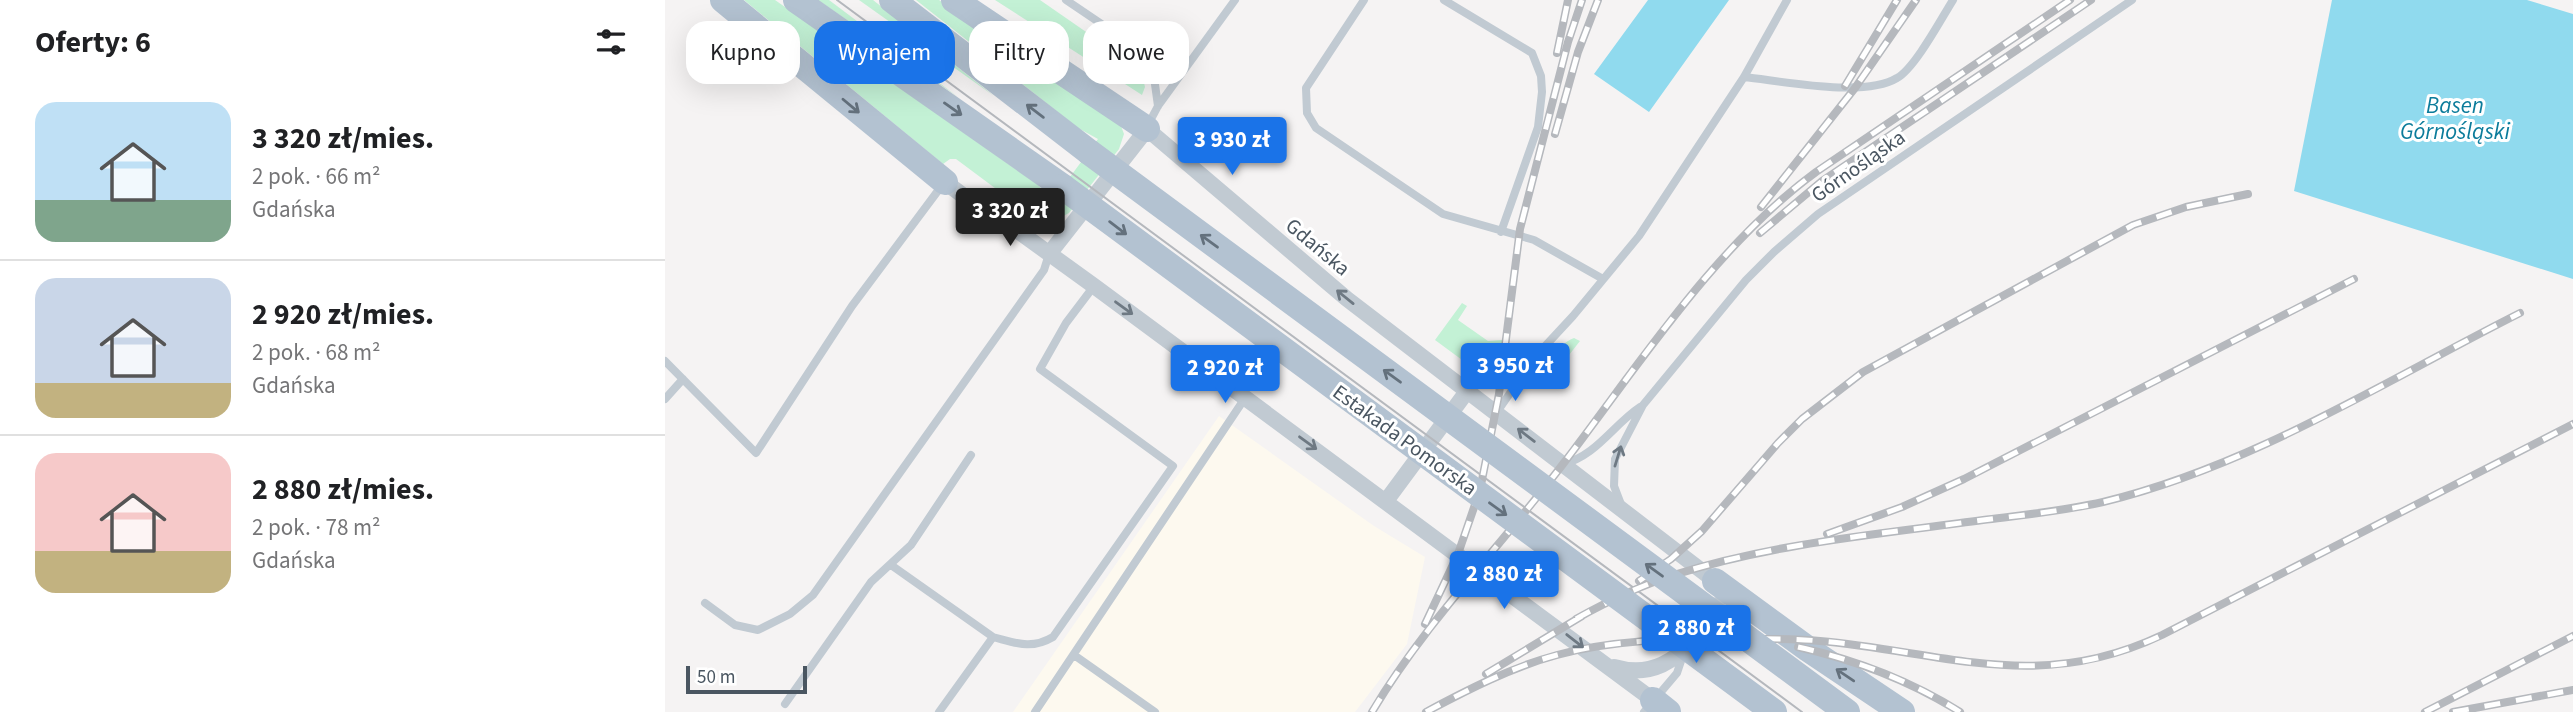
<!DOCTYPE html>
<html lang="pl">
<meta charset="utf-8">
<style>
:root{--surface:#fff;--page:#f6f6f6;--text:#202124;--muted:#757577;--line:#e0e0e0;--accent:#1a73e8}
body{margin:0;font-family:"Source Sans 3",sans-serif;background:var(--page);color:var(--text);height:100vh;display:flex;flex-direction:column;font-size:26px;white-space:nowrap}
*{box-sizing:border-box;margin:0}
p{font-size:23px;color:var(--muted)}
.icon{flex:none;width:38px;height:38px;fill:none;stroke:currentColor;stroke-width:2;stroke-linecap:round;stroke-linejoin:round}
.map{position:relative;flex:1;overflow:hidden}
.sheet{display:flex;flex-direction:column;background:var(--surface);width:665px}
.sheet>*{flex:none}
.guide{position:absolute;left:21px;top:21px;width:665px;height:63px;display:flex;gap:14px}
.scale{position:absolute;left:21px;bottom:18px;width:121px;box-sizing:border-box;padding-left:7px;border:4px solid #4a5661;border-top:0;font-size:19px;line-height:24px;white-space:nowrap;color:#4a5661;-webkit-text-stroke:5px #fff;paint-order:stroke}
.price{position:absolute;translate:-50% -60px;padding:0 16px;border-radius:7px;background:var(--accent);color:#fff;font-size:23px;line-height:46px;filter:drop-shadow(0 2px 4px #0008)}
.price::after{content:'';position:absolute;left:50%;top:42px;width:21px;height:16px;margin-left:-10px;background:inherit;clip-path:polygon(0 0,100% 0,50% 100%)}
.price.current{background:#222;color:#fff}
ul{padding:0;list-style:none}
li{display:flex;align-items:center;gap:21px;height:175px;padding:0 35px}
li+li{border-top:2px solid var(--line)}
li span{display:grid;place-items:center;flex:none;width:196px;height:140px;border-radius:21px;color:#555}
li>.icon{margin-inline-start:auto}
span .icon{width:84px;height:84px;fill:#fffc;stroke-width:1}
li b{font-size:30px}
h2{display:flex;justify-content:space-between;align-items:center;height:84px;padding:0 35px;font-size:30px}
.tag{padding:0 24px;border-radius:21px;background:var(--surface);box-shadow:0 7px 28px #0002;font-size:24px;line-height:63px}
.tag.current{background:var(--accent);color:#fff}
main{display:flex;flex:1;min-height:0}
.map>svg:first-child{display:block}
.commercial{fill:#fdf9ef}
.green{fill:#c3f1d5}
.water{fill:#90daee}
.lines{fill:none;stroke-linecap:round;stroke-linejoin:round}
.service{stroke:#c1cad2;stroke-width:8}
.minor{stroke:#c1cad2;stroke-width:16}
.primary{stroke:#b3c2d1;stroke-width:26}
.tram{stroke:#b5b8bd;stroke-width:2}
.rail-casing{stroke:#b5b8bd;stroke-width:8}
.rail{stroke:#fff;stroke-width:5;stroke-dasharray:16;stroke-linecap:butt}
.primary-bridge{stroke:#b3c2d1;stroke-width:26}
.oneway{stroke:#64717d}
.oneway2{stroke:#6e7983}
.labels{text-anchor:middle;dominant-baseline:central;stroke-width:6;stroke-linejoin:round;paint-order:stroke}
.street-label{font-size:21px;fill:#4a5661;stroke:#fff}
.water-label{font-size:23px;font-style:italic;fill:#0c7c9b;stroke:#fff}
</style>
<main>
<section class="sheet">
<h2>Oferty: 6<svg class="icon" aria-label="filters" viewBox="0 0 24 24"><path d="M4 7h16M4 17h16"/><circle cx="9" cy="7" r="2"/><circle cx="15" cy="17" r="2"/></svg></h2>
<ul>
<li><span style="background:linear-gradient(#bfe0f5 70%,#7fa58c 0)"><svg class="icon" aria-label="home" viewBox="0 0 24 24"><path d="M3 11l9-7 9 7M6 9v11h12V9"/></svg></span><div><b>3 320 zł/mies.</b><p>2 pok. · 66 m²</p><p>Gdańska</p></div></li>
<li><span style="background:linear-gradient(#c9d6e8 75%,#c2b280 0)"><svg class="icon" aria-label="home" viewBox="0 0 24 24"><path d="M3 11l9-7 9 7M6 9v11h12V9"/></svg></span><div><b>2 920 zł/mies.</b><p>2 pok. · 68 m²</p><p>Gdańska</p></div></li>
<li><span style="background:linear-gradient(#f6c9c9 70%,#c2b280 0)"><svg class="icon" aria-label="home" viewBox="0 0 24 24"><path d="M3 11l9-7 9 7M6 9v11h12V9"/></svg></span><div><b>2 880 zł/mies.</b><p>2 pok. · 78 m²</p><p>Gdańska</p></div></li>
</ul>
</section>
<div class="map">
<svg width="1908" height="712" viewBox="0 0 1908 712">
<rect width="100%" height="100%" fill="#f5f3f3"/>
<!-- commercial -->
<path class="commercial" d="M 554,416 L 709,526 L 760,557 L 742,644 L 690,712 L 348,712 Z"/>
<!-- green -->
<path class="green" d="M 79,0 L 110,0 L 372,184 L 388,200 L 433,139 L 413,128 L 251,0 L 274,0 L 453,118 L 459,134 L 454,149 L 404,213 L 391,220 L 381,221 L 370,218 L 291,159 L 285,159 L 278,164 Z
M 153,0 L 164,0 L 293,97 Z
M 194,0 L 208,0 L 329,96 Z
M 330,0 L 375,0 L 476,70 L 480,87 L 477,95 Z
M 797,303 L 802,306 L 793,320 L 823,341 L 837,340 L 854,353 C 855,370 839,375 827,382 L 770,340 Z
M 909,338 L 915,341 L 893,369 C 884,358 897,342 909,338 Z"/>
<!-- water -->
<path class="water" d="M 983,0 L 1064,0 L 984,112 L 929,74 Z
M 1667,0 L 1862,0 L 1908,14 L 1908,279 L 1629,191 Z"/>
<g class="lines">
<!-- service -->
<path class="service" d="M 401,0 L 475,50 L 488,70 L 493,106
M 699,0 L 641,88 L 642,113 L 651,128 L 778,214 L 869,240 L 938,279
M 779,0 L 867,53 L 876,76 L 877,92 L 873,127 L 836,232
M 1079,77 C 1117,81 1199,98 1232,78 C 1250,68 1276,19 1288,0
M 484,123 L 493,106 L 570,0
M 0,361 L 91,453 L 187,306 L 278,184
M 0,399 L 18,379
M 832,412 L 870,357 L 908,316 L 974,236 L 1079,77 L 1122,0
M 898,464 C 931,456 948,425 975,407
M 957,507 L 949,486 L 950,459 L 978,405 L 1081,280 L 1109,252 L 1153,214 L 1467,0
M 226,565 L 328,637 L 274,712
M 40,603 L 70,625 L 93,630 L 125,614 L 148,595 L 379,270 L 384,254
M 328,637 C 351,643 366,650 388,637 L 508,466 L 375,369 L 401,323 L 429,286
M 409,655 L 490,712
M 120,704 L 206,582 L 246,545 L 306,455
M 370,712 L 580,398
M 979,712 L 1012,673 L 1019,652"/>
<!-- minor -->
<path class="minor" d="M 280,182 L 304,200 L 328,213 L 429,286 L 988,700
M 384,254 L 482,129 L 682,299 L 1050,581
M 721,501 L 803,390
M 949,667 C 986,678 1012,661 1034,633 C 1040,624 1048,616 1052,605"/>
<!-- primary -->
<path class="primary" d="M 58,0 L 280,182
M 131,0 L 398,187
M 227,0 L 424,152
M 289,0 L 482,129
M 1050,581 L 1143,649 L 1237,712
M 988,700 L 1003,712"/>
<!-- tram -->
<path class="tram" d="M 172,0 L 1137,712"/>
<!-- rail casing -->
<g class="rail-casing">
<path id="rail" d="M 892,53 L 903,0
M 1180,86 L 1232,0
M 890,134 L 913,52 L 933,0
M 1096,207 L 1190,88 L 1251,0
M 1095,233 L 1157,181 L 1426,0
M 1162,534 L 1237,507 L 1299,479 L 1689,279
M 974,581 L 1006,559 L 1037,531 L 1113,443 L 1137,419 L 1198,372 L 1468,225 L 1521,207 L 1583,194
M 911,619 C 943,601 977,585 1012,574 C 1110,543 1216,534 1318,520 C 1358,515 1399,511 1438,502 C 1587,466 1720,381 1855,313
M 760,624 L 793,554 L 815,490 L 834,394 L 855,229 L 903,42 L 917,0
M 1133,647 C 1191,660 1244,680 1295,712
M 821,674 L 917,616
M 707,712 C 760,623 835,547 898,464 C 974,365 1050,246 1151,172 L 1405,0
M 761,712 C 802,690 847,667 892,655 C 947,640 1003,639 1060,639 C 1091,639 1123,638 1155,641 C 1280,652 1373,694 1497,635 L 1908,424
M 1760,712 L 1908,636
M 1788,712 L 1908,690"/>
</g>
<!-- rail -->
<use href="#rail" class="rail"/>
<!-- primary-bridge -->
<path class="primary-bridge" d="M 424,152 L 1182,712
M 398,187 L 1109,712"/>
</g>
<!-- one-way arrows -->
<defs><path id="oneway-shaft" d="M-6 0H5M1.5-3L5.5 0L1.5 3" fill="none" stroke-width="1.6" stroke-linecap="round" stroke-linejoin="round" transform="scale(1.75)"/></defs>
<g class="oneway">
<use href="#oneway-shaft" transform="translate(186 106) rotate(40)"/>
<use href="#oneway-shaft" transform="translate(288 109) rotate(35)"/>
<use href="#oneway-shaft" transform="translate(370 111) rotate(-143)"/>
<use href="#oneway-shaft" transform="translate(453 228) rotate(37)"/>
<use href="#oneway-shaft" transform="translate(544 241) rotate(-144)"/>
<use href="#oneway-shaft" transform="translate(727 376) rotate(-144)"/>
<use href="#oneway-shaft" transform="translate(833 509) rotate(36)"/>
<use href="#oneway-shaft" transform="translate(989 570) rotate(-144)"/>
<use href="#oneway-shaft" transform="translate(1180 675) rotate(-146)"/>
</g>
<g class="oneway2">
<use href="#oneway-shaft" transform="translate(680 297) rotate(-141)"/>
<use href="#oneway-shaft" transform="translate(459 308) rotate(36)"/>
<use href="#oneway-shaft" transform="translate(861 435) rotate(-142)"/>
<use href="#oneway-shaft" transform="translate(643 443) rotate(36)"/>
<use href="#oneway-shaft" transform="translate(953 456) rotate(-73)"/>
<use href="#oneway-shaft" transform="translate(910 641) rotate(38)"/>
</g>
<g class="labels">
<!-- street labels -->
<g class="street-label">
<text transform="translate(1193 166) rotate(-35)">Górnośląska</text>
<text transform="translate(653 247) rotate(40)">Gdańska</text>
<text transform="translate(740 440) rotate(36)">Estakada Pomorska</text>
</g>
<!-- water labels -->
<g class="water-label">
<text x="1790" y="105">Basen<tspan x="1790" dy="26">Górnośląski</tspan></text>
</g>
</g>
</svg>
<div class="scale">50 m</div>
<b class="price" style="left:567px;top:177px">3 930 zł</b>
<b class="price current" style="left:345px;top:248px">3 320 zł</b>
<b class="price" style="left:850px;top:403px">3 950 zł</b>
<b class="price" style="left:560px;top:405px">2 920 zł</b>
<b class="price" style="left:839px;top:611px">2 880 zł</b>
<b class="price" style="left:1031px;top:665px">2 880 zł</b>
<div class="guide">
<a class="tag">Kupno</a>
<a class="tag current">Wynajem</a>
<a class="tag">Filtry</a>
<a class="tag">Nowe</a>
</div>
</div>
</main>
